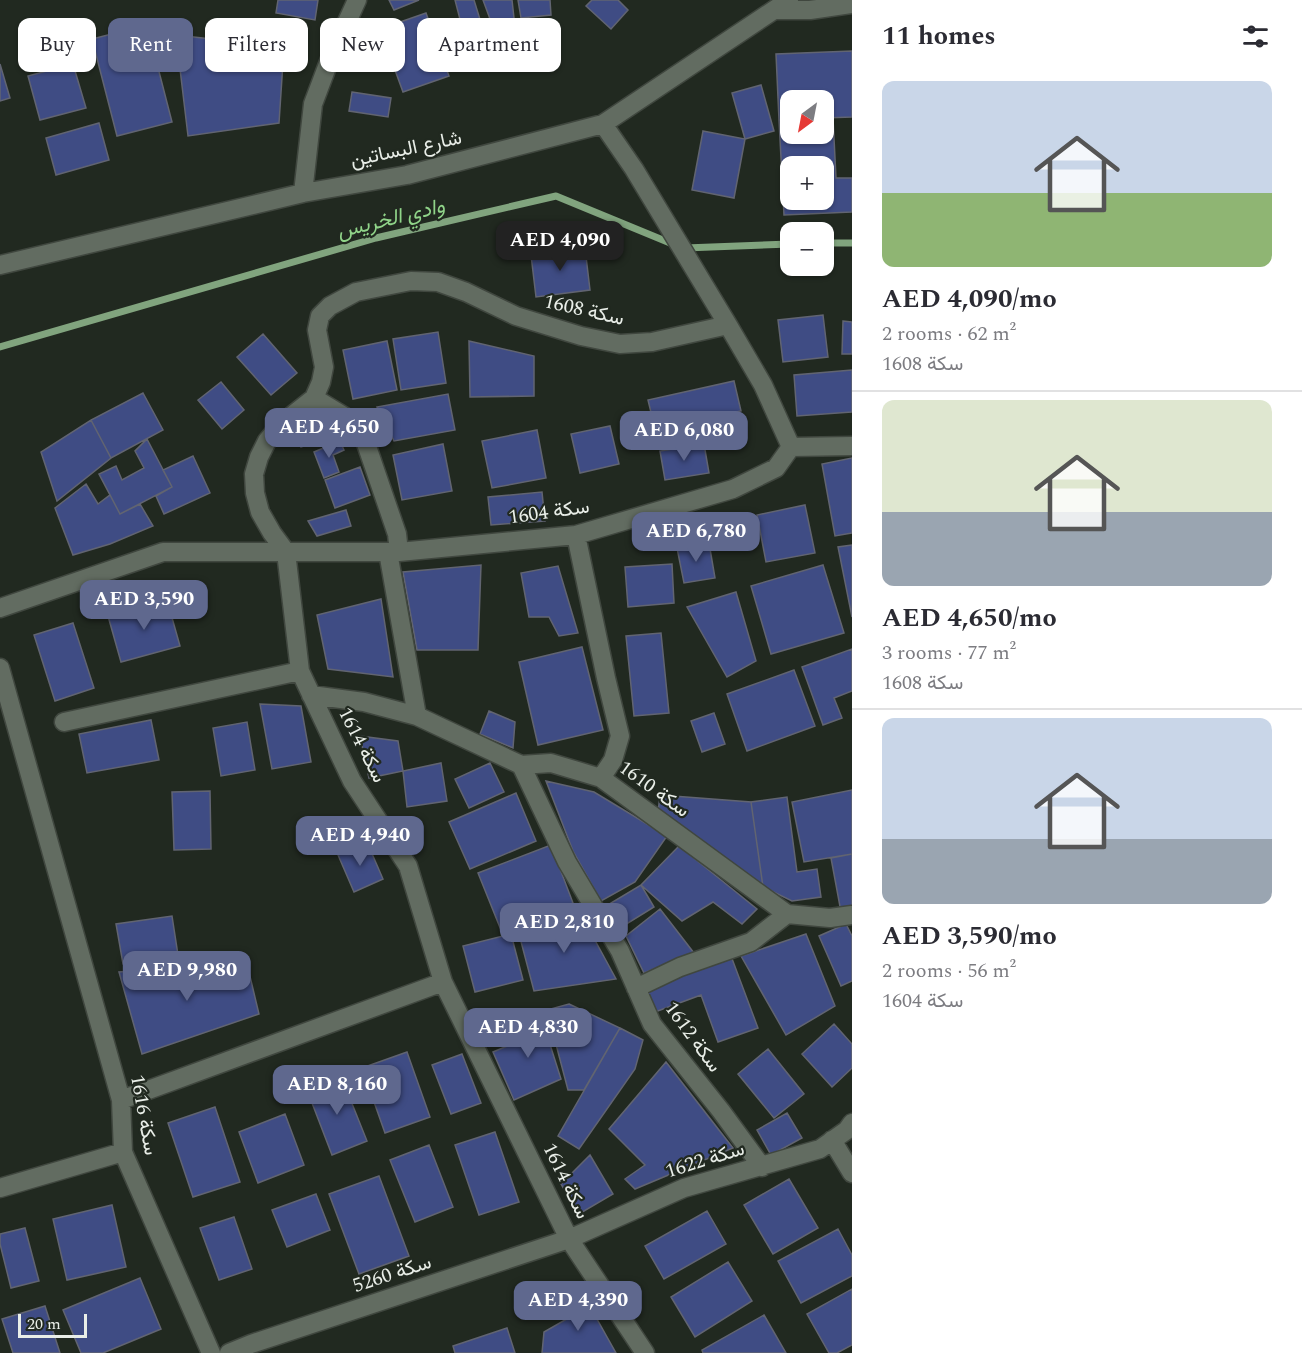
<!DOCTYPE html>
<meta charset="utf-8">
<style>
:root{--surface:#fff;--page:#f7f7f7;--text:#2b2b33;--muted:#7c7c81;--line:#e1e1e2;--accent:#5f688e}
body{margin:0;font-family:Spectral,Vazirmatn,serif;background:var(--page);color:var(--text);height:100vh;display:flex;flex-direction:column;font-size:22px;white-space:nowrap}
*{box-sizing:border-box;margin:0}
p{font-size:20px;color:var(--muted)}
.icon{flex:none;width:33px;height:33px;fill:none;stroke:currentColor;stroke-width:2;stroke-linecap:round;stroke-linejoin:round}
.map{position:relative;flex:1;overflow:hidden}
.panel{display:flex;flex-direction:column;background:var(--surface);width:450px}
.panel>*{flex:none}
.hud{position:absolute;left:18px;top:18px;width:570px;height:54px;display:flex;gap:12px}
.needle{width:39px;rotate:212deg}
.buttons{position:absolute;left:780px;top:90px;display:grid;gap:12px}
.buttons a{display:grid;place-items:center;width:54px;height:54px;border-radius:12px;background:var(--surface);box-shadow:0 2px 4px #0004;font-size:30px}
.scale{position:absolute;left:18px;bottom:15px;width:69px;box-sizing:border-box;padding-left:6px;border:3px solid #e9eee8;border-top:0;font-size:16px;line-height:21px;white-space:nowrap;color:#e9eee8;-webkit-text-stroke:4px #212920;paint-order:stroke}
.price{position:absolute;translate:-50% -51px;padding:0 14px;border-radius:12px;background:var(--accent);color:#fff;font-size:20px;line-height:39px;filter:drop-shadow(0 2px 3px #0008)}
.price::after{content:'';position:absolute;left:50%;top:36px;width:18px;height:14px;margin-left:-9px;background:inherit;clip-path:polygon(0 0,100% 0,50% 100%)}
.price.current{background:#222;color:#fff}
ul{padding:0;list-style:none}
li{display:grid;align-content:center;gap:12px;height:318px;padding:0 30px}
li+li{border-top:2px solid var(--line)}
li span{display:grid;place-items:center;height:186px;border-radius:12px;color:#555}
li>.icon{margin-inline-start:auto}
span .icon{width:108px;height:108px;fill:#fffc;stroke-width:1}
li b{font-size:26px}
h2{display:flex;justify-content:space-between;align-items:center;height:72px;padding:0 30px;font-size:26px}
.tag{padding:0 21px;border-radius:12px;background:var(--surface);box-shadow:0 2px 4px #0004;font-size:21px;line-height:54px}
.tag.current{background:var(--accent);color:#fff}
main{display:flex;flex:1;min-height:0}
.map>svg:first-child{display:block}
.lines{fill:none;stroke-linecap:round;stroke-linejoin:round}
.stream{stroke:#81a47e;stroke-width:7}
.building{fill:#3f4c84;stroke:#616471;stroke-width:1.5;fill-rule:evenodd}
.minor-casing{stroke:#40473f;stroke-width:21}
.minor{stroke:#626c61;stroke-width:18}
.labels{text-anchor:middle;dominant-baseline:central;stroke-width:4.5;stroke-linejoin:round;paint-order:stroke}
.street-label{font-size:20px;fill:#e9eee8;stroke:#212920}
.water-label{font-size:21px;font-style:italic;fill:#90d489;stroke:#212920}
</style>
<main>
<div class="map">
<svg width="852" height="1353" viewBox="0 0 852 1353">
<rect width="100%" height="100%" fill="#212920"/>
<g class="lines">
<!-- stream -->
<path class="stream" d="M 824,243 L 852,243
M 685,248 L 790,244
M 0,347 L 376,238 L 556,196 L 675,245"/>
</g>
<!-- building -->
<path class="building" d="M 278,0 L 318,0 L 315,20 L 276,13 Z
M 389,0 L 419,0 L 394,10 Z
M 455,0 L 474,0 L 490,52 L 453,63 L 444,32 L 462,27 Z
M 483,0 L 512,0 L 516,36 L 497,38 Z
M 518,0 L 550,0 L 551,15 L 521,18 Z
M 592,0 L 618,0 L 628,10 L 611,29 L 586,6 Z
M 426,13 L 449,76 L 403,92 L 380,29 Z
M 549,21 L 555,65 L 532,69 L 525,25 Z
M 147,25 L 172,122 L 117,136 L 92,39 Z
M 176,35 L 284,47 L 279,123 L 188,136 Z
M 852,51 L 852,117 L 824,118 L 824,100 L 790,100 L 790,120 L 779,120 L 776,54 Z
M 0,64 L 10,98 L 0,101 Z
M 73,64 L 86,108 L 40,120 L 28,76 Z
M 761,85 L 774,131 L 745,139 L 732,93 Z
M 352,92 L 391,98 L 388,117 L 349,111 Z
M 824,118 L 833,118 L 836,178 L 852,178 L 852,212 L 784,215 L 779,120 L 790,120 L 790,134 L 824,134 ZM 790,166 L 824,166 L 824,200 L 790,200 Z
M 99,123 L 109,160 L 56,175 L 46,138 Z
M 703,131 L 745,139 L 734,198 L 692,190 Z
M 585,248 L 590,290 L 536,297 L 531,255 Z
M 823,315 L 828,357 L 783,362 L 778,320 Z
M 843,321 L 852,322 L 852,354 L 842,354 Z
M 438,332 L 446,383 L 401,390 L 393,339 Z
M 263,334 L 297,373 L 271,395 L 237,357 Z
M 387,341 L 397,390 L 353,399 L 343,350 Z
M 469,341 L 534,356 L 534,396 L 470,397 Z
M 852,370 L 852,412 L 797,416 L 794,375 Z
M 734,381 L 741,411 L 655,429 L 648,400 Z
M 221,382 L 244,410 L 222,429 L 198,400 Z
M 143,393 L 163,430 L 111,458 L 91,420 Z
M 448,394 L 455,430 L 394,441 L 377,407 Z
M 91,420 L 111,458 L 57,501 L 41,452 Z
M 319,421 L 326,438 L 301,447 L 294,430 Z
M 610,426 L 619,464 L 580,473 L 571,434 Z
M 537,430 L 546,478 L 492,488 L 482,441 Z
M 147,439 L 172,487 L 120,514 L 99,474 L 116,466 L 122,480 L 144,468 L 135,451 Z
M 340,441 L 344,450 L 333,455 L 339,472 L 324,478 L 314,452 Z
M 443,444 L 452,491 L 402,500 L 393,455 Z
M 704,444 L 709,473 L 665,480 L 660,451 Z
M 193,456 L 210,493 L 164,514 L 156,496 L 172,487 L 163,470 Z
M 852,458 L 852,533 L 835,536 L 822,464 Z
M 360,467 L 370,495 L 335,508 L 325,480 Z
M 86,484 L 98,504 L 110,495 L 120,514 L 140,504 L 153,526 L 110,544 L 73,555 L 55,508 Z
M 542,492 L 545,521 L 491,525 L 488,497 Z
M 805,505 L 815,553 L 766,562 L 757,515 Z
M 346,510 L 351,526 L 317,536 L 308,521 Z
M 709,543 L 715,578 L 684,583 L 677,548 Z
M 852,545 L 852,617 L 838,547 Z
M 672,564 L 674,603 L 628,607 L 625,567 Z
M 481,565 L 478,650 L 417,650 L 403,572 Z
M 823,565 L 844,633 L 771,654 L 751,586 Z
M 558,566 L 578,633 L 559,636 L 549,617 L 529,617 L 521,573 Z
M 736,592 L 756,661 L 727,677 L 687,607 Z
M 381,599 L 393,677 L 328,669 L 317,615 Z
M 167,600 L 180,646 L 121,662 L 108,616 Z
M 73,623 L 94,688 L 55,701 L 34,635 Z
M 661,633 L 669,713 L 634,716 L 626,636 Z
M 582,647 L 603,730 L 538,745 L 519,662 Z
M 852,649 L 852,691 L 834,698 L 842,718 L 823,725 L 802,667 Z
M 794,670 L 815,726 L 747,751 L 727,694 Z
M 260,704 L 301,706 L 311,762 L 272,769 Z
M 489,711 L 515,722 L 513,748 L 480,734 Z
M 714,713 L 725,744 L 702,752 L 691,721 Z
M 151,720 L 159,760 L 87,773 L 79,734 Z
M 247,722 L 255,770 L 221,776 L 213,728 Z
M 360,736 L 398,741 L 403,771 L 369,778 Z
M 441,763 L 447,801 L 407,807 L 403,771 Z
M 490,763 L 504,792 L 469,808 L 455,779 Z
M 546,781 L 594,792 L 667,836 L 635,882 L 601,901 L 573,851 Z
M 852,790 L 852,854 L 804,862 L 792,802 Z
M 210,791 L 211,849 L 174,850 L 172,792 Z
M 516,793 L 536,841 L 470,869 L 449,822 Z
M 660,795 L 751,802 L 763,887 L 658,813 Z
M 787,797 L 797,872 L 817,869 L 821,897 L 792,901 L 763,887 L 751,802 Z
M 367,842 L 383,879 L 354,892 L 338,855 Z
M 551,845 L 573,903 L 501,930 L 478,873 Z
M 679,846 L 757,909 L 742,924 L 713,902 L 682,921 L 641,885 Z
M 852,854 L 852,910 L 841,912 L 831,858 Z
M 641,885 L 654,907 L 620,928 L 606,906 Z
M 578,909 L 616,979 L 534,991 L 519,934 Z
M 660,909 L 694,953 L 644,973 L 626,936 Z
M 172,916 L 178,955 L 123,964 L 116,924 Z
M 846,924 L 852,936 L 852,981 L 841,986 L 819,936 Z
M 511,934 L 523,980 L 475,992 L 463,946 Z
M 806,934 L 835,1006 L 786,1035 L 741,956 Z
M 731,956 L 758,1028 L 718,1042 L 701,995 L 655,1012 L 646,987 Z
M 247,964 L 259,1014 L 142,1054 L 119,972 Z
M 569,1004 L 620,1028 L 584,1090 L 568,1090 L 547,1010 Z
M 541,1016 L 561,1079 L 514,1100 L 493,1052 L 512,1044 L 507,1026 Z
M 834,1024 L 852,1044 L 852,1068 L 832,1087 L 802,1054 Z
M 620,1028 L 643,1040 L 635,1069 L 579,1149 L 558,1136 Z
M 768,1049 L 804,1094 L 774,1118 L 738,1074 Z
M 407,1052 L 430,1117 L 385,1133 L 362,1068 Z
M 462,1054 L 481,1103 L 451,1114 L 432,1065 Z
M 666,1062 L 733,1148 L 635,1189 L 625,1179 L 645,1165 L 609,1129 Z
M 341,1076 L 367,1141 L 332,1155 L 307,1090 Z
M 215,1107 L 240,1182 L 193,1197 L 168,1123 Z
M 787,1113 L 802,1138 L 771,1155 L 757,1130 Z
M 285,1114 L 304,1165 L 258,1183 L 239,1132 Z
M 495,1132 L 519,1202 L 479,1215 L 455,1145 Z
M 429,1145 L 453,1207 L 415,1222 L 390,1160 Z
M 590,1155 L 613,1194 L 579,1214 L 561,1184 Z
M 379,1176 L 409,1256 L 359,1274 L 329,1194 Z
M 789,1179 L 818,1228 L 773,1254 L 744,1205 Z
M 316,1194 L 330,1230 L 287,1247 L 272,1210 Z
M 112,1205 L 126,1267 L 67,1280 L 53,1219 Z
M 707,1211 L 726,1244 L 664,1279 L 645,1246 Z
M 234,1217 L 252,1269 L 219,1280 L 200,1228 Z
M 25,1228 L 39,1281 L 11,1288 L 0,1244 L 0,1234 Z
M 838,1229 L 852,1255 L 852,1276 L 801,1303 L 778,1261 Z
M 728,1262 L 752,1301 L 695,1337 L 671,1297 Z
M 140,1278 L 161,1329 L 103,1353 L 81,1353 L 63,1310 Z
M 579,1287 L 616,1353 L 542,1353 L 544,1332 L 579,1312 L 569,1293 Z
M 852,1289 L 852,1345 L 837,1353 L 829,1353 L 807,1314 Z
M 45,1306 L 60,1353 L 13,1353 L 2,1319 Z
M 764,1315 L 786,1353 L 703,1353 L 702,1350 Z
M 507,1328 L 515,1353 L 455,1353 L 453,1346 Z"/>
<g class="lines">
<!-- minor casing -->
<g class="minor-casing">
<path id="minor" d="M 774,10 L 810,10 L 852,4
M 303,193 L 313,104 L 330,59 L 357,0
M 0,265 L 303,193 L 407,175 L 603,124 L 789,0
M 314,398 L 360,426 L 397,534 L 399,552
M 791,447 L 852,446
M 576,535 L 606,678 L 620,736 L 613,760 L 601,778
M 388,552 L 417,716
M 0,608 L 163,552 L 399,552 L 576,535 L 733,489 L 776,468 L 791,447 L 763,385 L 728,325 L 634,169 L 603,124
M 0,668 L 121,1100 L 123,1152 L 211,1353
M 311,695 L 364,702 L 417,716 L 521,765 L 551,763 L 601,778 L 787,914 L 830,918 L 852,915
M 64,722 L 300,671
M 521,765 L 567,862 L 620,951 L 652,1024 L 721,1111 L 762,1167
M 636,988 L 680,967 L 751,942 L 787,914
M 121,1100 L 443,982
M 832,1140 L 852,1173
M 0,1188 L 123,1152
M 229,1353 L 251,1344 L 569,1239 L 684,1188 L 820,1149 L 847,1130 L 852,1123
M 645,1353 L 569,1239 L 443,982 L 408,866 L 352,781 L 300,671 L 286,552 L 272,533 L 260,512 L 255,493 L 254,474 L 259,457 L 267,441 L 280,425 L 314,398 L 321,382 L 324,367 L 317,330 L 320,316 L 330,306 L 356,292 L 411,281 L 438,282 L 466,292 L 516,316 L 581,336 L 620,344 L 652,342 L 728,325"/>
</g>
<!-- minor -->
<use href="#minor" class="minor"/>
</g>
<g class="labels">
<!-- street labels -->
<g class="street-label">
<text transform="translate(406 149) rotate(-12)">شارع البساتين</text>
<text transform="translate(584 310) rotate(13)">سكة 1608</text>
<text transform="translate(549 512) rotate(-8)">سكة 1604</text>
<text transform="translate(362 745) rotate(63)">سكة 1614</text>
<text transform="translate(654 789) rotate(36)">سكة 1610</text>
<text transform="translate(693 1037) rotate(54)">سكة 1612</text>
<text transform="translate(144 1115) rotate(80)">سكة 1616</text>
<text transform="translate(705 1160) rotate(-17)">سكة 1622</text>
<text transform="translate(566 1181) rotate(64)">سكة 1614</text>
<text transform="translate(392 1274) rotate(-18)">سكة 5260</text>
</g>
<!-- water labels -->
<g class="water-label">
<text transform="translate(391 219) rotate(-14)">وادي الخريس</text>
</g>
</g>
</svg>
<div class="buttons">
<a><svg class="needle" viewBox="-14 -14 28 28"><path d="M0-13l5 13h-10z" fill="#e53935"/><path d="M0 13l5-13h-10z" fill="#7c7c81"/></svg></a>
<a>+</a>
<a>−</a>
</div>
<div class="scale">20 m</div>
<b class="price current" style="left:560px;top:272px">AED 4,090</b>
<b class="price" style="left:329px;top:459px">AED 4,650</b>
<b class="price" style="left:684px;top:462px">AED 6,080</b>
<b class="price" style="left:696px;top:563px">AED 6,780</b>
<b class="price" style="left:144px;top:631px">AED 3,590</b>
<b class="price" style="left:360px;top:867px">AED 4,940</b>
<b class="price" style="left:564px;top:954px">AED 2,810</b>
<b class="price" style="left:187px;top:1002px">AED 9,980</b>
<b class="price" style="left:528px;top:1059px">AED 4,830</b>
<b class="price" style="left:337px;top:1116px">AED 8,160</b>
<b class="price" style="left:578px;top:1332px">AED 4,390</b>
<div class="hud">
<a class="tag">Buy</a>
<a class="tag current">Rent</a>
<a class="tag">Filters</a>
<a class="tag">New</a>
<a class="tag">Apartment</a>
</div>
</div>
<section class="panel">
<h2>11 homes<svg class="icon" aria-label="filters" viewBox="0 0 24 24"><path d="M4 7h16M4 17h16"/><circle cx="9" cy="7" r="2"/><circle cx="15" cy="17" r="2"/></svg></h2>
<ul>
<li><span style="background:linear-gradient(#c9d6e8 60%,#8fb573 0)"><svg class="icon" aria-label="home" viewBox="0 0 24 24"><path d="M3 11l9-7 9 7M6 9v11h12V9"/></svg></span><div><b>AED 4,090/mo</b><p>2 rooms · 62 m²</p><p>سكة 1608</p></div></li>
<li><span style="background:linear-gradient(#dfe7d0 60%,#9aa5b1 0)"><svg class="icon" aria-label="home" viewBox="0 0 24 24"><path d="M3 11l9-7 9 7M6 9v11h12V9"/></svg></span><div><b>AED 4,650/mo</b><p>3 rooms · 77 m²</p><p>سكة 1608</p></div></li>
<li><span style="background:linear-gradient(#c9d6e8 65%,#9aa5b1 0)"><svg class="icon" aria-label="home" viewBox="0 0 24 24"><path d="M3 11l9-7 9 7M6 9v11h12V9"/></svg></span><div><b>AED 3,590/mo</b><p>2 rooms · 56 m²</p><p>سكة 1604</p></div></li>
</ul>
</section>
</main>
